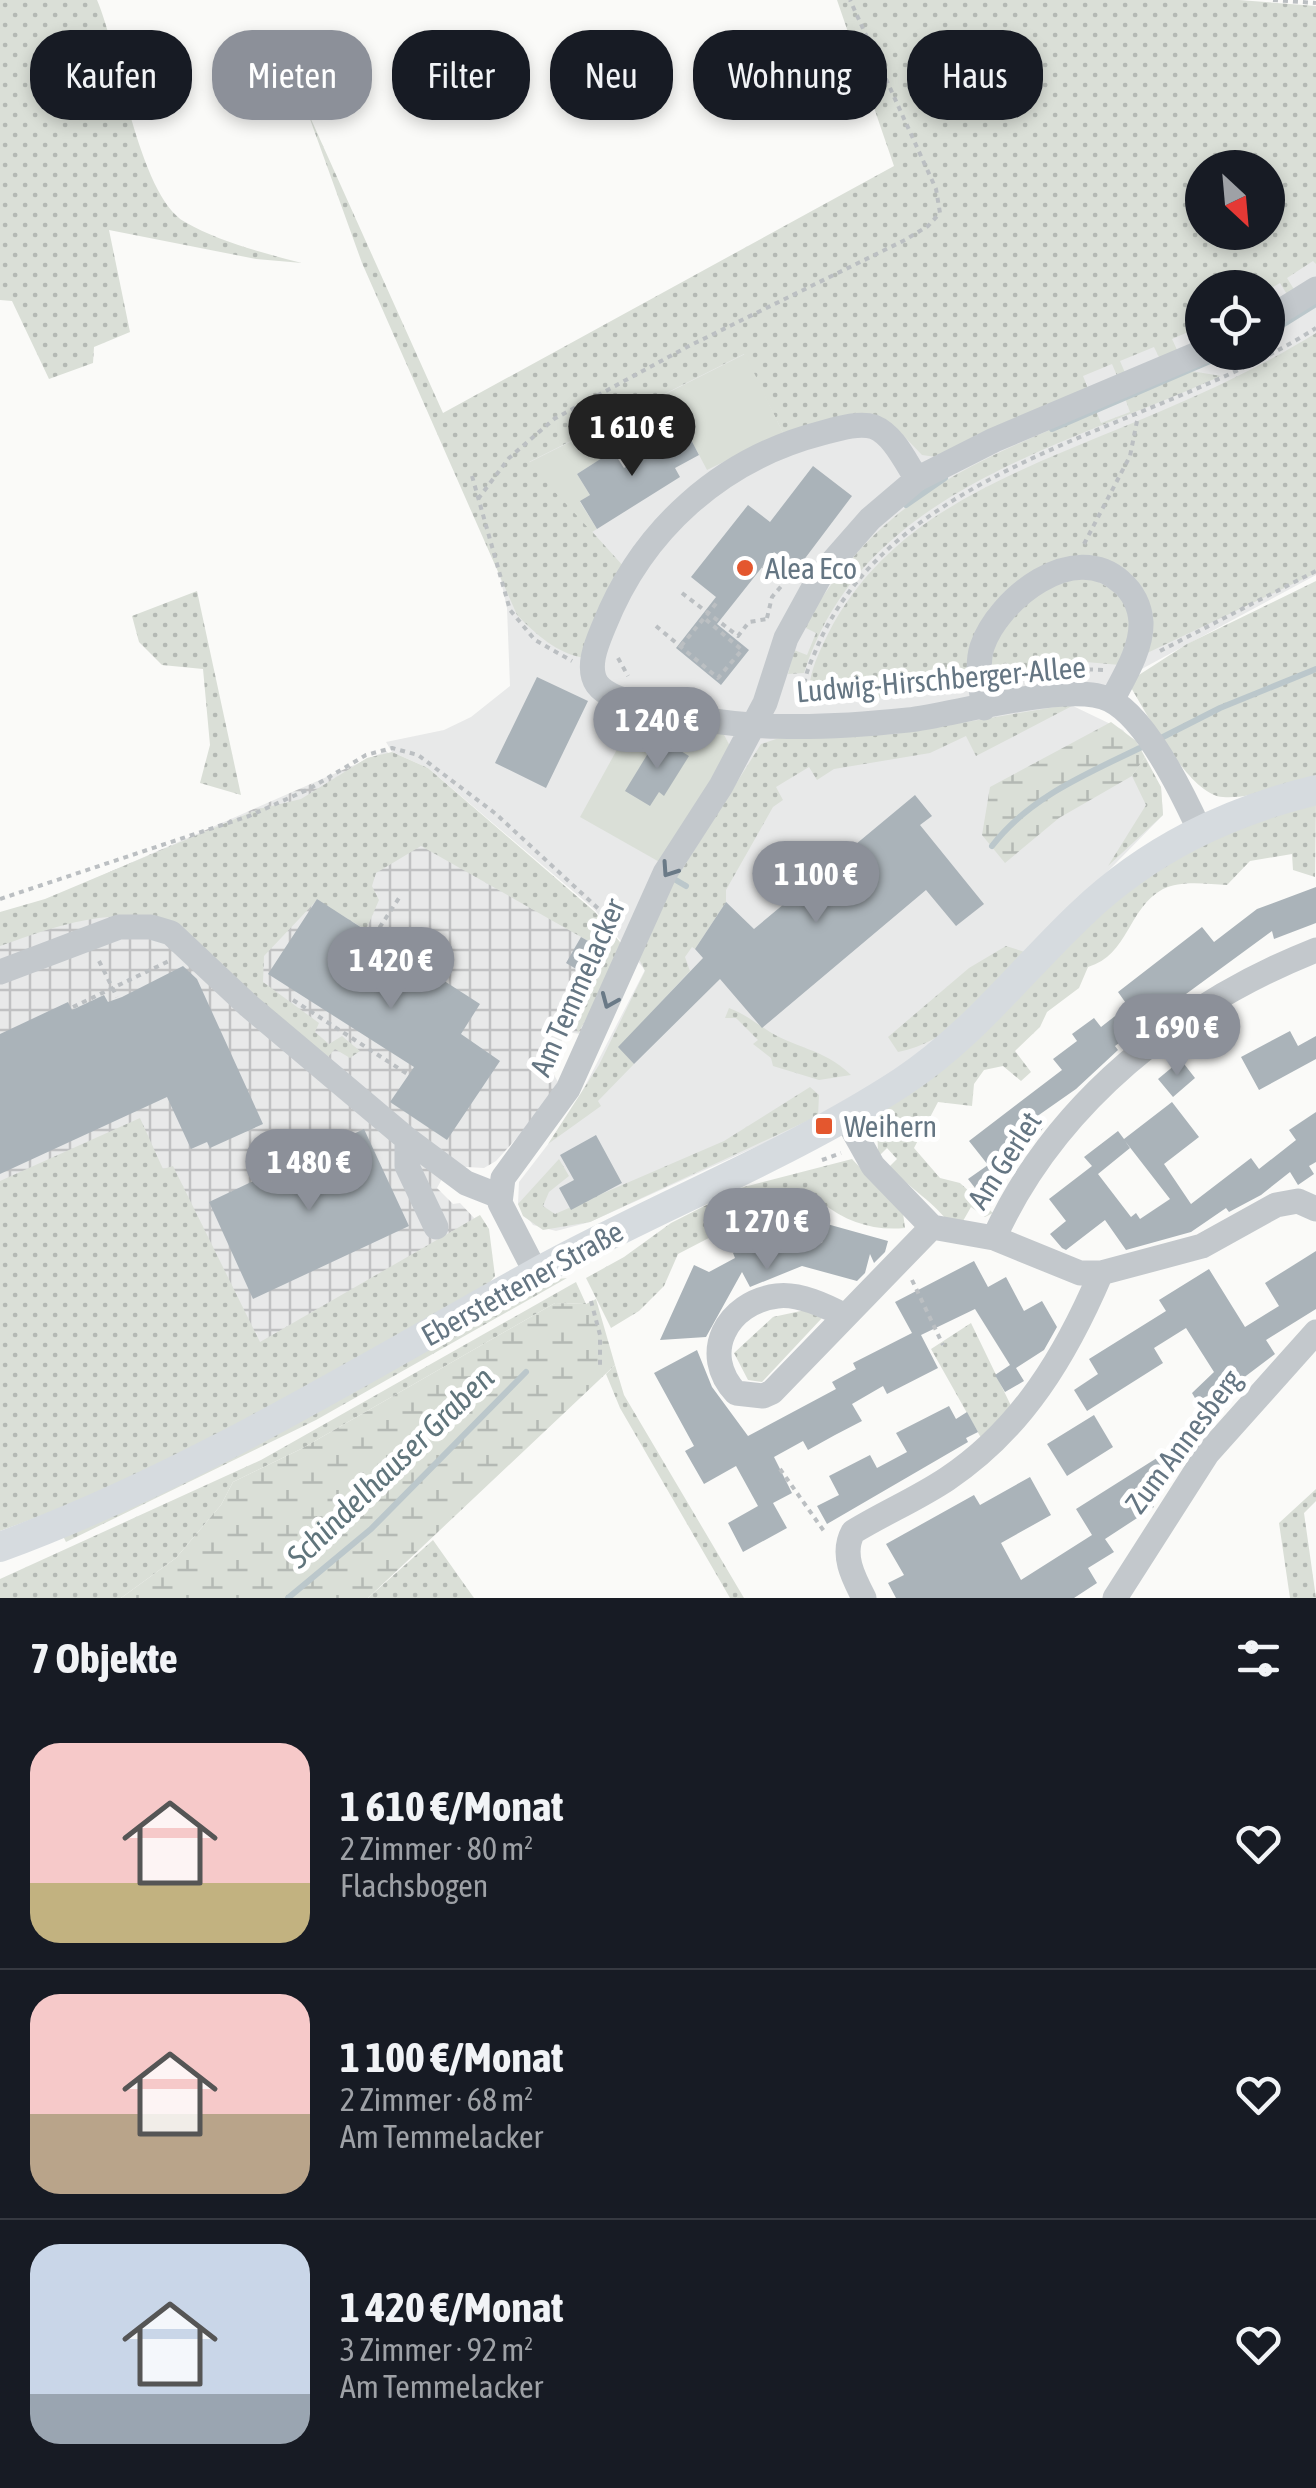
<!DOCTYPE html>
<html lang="de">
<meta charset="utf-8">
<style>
:root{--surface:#171b24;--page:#242831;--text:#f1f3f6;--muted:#9ea1a6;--line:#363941;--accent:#8c9099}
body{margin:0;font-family:"Asap Condensed",sans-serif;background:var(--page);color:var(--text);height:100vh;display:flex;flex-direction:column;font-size:38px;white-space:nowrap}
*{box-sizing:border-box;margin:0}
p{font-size:32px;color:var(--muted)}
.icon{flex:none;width:55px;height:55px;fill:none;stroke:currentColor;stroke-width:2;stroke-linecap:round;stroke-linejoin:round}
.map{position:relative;height:1598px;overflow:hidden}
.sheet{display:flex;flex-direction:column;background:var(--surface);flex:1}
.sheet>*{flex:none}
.guide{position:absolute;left:30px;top:30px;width:1258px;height:90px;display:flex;gap:20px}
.needle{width:65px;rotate:154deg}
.buttons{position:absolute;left:1185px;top:150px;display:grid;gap:20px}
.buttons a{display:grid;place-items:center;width:100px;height:100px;border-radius:50%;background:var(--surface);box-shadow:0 5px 15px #0003;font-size:50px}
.price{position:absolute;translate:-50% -85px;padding:0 22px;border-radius:35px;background:var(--accent);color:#fff;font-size:32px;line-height:65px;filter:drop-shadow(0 2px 5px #0008)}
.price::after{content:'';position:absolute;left:50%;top:60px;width:30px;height:22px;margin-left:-15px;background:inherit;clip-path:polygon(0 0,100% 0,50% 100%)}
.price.current{background:#222;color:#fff}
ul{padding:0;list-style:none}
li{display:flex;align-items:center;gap:30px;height:250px;padding:0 30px}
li+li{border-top:2px solid var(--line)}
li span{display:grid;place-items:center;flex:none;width:280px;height:200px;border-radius:30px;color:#555}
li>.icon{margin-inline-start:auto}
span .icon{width:120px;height:120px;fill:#fffc;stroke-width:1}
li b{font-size:42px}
h2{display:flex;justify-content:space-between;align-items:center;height:120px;padding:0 30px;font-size:42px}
.pill{padding:0 35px;border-radius:40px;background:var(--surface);box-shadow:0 5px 15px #0003;font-size:35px;line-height:90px}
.pill.current{background:var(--accent);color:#fff}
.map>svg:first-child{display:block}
.built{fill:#e8e9e9;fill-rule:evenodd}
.industrial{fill:url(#industrial-grid)}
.grass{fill:url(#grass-dots);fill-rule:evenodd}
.wetland{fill:url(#wetland-marsh)}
.garden{fill:#dadfd7}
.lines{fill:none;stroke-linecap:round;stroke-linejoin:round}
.stream{stroke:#bbc7cb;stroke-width:6}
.building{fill:#aab3b9;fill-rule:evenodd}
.path{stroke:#bbbfc2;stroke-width:4;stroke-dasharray:5 5;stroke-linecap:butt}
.minor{stroke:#c3c8cc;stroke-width:25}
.major{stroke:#d6dbdf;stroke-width:30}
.oneway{stroke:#6a7a87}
.poi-dot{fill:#e4572e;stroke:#fff;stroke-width:4}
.labels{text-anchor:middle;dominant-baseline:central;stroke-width:10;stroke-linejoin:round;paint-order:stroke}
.poi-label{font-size:30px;fill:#657683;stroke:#fff;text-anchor:start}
.street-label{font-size:30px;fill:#657683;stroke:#fff}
.water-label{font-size:32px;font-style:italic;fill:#60757c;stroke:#fff}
</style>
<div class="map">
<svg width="1316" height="1598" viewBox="0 0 1316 1598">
<defs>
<pattern id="industrial-grid" width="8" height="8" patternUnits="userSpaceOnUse" patternTransform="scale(2.5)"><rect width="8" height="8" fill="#e8e9e9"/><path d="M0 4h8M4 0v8" fill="none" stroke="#c0c1c2"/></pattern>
<pattern id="grass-dots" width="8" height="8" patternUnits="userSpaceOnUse" patternTransform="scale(2.5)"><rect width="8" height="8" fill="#dadfd7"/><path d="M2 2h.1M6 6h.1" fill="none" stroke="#b4b9b4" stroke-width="1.8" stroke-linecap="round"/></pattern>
<pattern id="wetland-marsh" width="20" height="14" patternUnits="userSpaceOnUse" patternTransform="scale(2.5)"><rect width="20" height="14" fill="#dadfd7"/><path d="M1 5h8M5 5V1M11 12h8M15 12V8" fill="none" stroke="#b4b9b4"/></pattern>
</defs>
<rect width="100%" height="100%" fill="#fafaf8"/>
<!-- built -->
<path class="built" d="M 1193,103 L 1316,182 L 1316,575 L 1073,706 L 1123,730 L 1161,787 L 1163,815 L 962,1020 L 891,1077 L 767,1142 L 590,1222 L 556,1231 L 533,1225 L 518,1204 L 519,1182 L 569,1117 L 645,970 L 594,909 L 428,768 L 392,752 L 386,742 L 444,730 L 471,717 L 510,686 L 507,608 L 499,572 L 492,491 L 564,423 ZM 1202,168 L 1268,168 L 1268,232 L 1202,232 ZM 1202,288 L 1268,288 L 1268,352 L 1202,352 Z"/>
<!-- industrial -->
<path class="industrial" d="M 386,751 L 620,950 L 580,1034 L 567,1032 L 548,1064 L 558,1082 L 540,1112 L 496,1161 L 484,1168 L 449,1166 L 437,1188 L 453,1204 L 460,1203 L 475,1219 L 0,1512 L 0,920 Z"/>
<!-- grass -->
<path class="grass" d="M 0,0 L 97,0 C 119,50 138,195 185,222 C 220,242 263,253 302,263 L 256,259 L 109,230 L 130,332 L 94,347 L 93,363 L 49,379 L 12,301 L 0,300 Z
M 837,0 L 1239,0 L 1316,6 L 1316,264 L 1313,261 L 1287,278 L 1295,291 L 1288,296 L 1280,283 L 1268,290 L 1202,288 L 1202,326 L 1172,339 L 1178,352 L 1161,361 L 1154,347 L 1120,361 L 1126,375 L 1118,378 L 1112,364 L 1083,376 L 1089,391 L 936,457 L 922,455 L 898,430 L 783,433 L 744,354 L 529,462 L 625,568 L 585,658 C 557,654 536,634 517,615 L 362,263 L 306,108 L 443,413 L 894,166 ZM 1202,168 L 1268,168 L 1268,232 L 1202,232 Z
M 1316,333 L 1316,573 L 1143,655 L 1146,606 L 1063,563 L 973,650 L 966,688 L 853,701 L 810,699 C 806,679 819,652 828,634 C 887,518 1005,476 1118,429 C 1186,401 1253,372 1316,333 Z
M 1191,371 L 1221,376 C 1066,447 862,489 804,673 L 788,674 L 794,650 L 807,655 L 816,633 L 804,627 C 875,502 968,463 1096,411 L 1101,423 L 1130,412 L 1125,398 Z
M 1090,577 L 1123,596 L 1133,623 L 1120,665 L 1086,662 L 1000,682 L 995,678 C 980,639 1024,597 1057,583 C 1067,579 1080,579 1090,577 Z
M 1316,581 L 1316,779 C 1286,784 1253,799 1223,797 C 1190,796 1147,714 1130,686 L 1131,680 L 1187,644 Z
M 197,591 L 241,795 L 200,783 L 210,745 L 203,669 L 162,665 L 139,642 L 132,616 Z
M 1061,706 L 1072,706 L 976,756 L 966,736 L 930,753 L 834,769 L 817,780 L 809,767 L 776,787 L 783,800 L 773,807 L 726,890 L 726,902 L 695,949 L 692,947 L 685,957 L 690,971 L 619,1047 L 634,1064 L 598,1101 L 601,1106 L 548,1144 L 599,1065 L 645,971 L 639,959 L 674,875 L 681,871 L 761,744 L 779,738 L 895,734 Z
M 392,752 L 428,768 L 595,912 L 620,942 L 620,960 L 578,1033 L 572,1010 L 604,950 L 421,846 L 376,873 L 372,886 L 379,900 L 366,930 L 317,900 L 264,956 L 263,982 L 319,1023 L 315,1032 L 329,1044 L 342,1036 L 360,1051 L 350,1058 L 335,1049 L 327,1058 L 164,923 C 110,905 51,928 0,946 L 0,912 L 45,899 L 259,809 L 301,799 L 367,758 Z
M 1145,757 L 1161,787 L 1163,815 L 1108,866 L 1146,805 L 1132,776 Z
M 1316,801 L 1315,877 L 1293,870 L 1292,854 L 1250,861 L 1227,885 C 1207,884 1181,880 1163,889 C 1127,909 1129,955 1088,967 L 1079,988 L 1047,1012 L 1040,1027 L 1015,1051 L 1031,1072 L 1021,1081 L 1003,1066 L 984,1070 L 974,1084 L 972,1106 L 938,1102 L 914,1148 L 940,1178 L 960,1183 L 993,1213 L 985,1217 L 971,1207 L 963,1221 L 950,1225 C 939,1206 906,1185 889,1167 L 897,1159 L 887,1148 L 878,1157 L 877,1114 L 1132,884 L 1180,850 Z
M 1006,946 L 1028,953 C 990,991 953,1042 898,1052 L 888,1037 L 969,968 Z
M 729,1008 C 745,1014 751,1020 764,1028 C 794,1049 822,1047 851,1075 L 819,1080 L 773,1066 L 771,1058 L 753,1044 L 758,1040 L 736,1018 L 725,1018 Z
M 810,1087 L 819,1095 L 818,1116 L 590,1222 L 543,1230 L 523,1216 L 518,1204 L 559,1159 L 569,1176 L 549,1192 L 543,1206 L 555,1214 L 724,1141 Z
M 140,1118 L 163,1169 L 173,1166 L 260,1342 L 480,1215 L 489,1229 L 495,1276 L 487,1286 C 328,1374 171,1470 0,1531 L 0,1181 Z
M 852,1159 L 903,1213 L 905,1228 C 873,1231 847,1222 822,1203 L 789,1217 L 730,1227 L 678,1254 L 664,1286 L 639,1311 L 611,1328 L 586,1278 L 624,1257 L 671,1223 L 740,1188 Z
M 567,1278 L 316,1420 L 66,1542 L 63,1536 L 548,1280 Z
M 576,1282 L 586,1304 L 555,1303 L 301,1449 L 233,1482 L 221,1505 L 176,1558 L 121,1598 L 0,1598 L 0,1579 L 261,1460 Z
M 805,1310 L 822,1318 L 762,1382 L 748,1380 L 734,1353 L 773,1317 Z
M 971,1323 L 1015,1414 L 985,1445 L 931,1349 Z
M 615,1365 L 624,1395 L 744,1598 L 730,1598 L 620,1408 L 606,1374 Z
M 1316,1489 L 1316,1501 L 1304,1513 L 1316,1598 L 1290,1598 L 1279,1523 Z
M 433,1540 L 474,1598 L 368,1598 Z"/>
<!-- wetland -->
<path class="wetland" d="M 1111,722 L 1136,741 L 1145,757 L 1132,776 L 1059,818 L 1005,863 L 982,835 L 990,787 Z
M 596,1299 L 615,1365 L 368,1598 L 121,1598 L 176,1558 L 221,1505 L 233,1482 L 301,1449 L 555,1303 L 586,1304 Z"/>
<!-- garden -->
<path class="garden" d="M 745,354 L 783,433 L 707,470 L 686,430 L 669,439 L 656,418 L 621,437 L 625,444 L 577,474 L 590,495 L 580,502 L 597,529 L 592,532 L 528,463 Z
M 637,713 L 723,733 L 730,746 L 663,864 L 580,817 Z"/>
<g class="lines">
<!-- stream -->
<path class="stream" d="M 1268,334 L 1316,304
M 1052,429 L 1231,352
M 906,505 L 945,478
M 1157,740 L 1220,708 L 1316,669
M 992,846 C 1030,796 1091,772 1146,745
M 669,876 L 686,886
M 288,1598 L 371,1529 L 526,1372"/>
</g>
<!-- building -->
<path class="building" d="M 686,430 L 699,455 L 675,468 L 680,477 L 597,529 L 580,501 L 590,495 L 577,474 L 613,451 L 624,468 Z
M 813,466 L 852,496 L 797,569 L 774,552 L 717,624 L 749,650 L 721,685 L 676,648 L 716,597 L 691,577 L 748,505 L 770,522 Z
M 537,677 L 588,701 L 546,788 L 495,763 Z
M 658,737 L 689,756 L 664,796 L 659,792 L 650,806 L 625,791 Z
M 915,795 L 932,816 L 920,825 L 984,904 L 956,926 L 926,890 L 762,1028 L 720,979 L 634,1064 L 618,1047 L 703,958 L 695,949 L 726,902 L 754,929 Z
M 1316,887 L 1316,923 L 1274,939 L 1272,931 L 1115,1046 L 1118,1050 L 1076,1089 L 1036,1117 L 1044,1127 L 1032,1142 L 993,1172 L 990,1168 L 1001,1183 L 982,1197 L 968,1179 L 988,1165 L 969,1141 L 1062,1070 L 1053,1059 L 1077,1041 L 1072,1034 L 1094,1018 L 1101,1027 L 1128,1006 L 1118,992 L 1202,927 L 1214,942 L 1257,909 Z
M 317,899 L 480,1004 L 461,1034 L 500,1061 L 447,1140 L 390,1102 L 414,1067 L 268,974 Z
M 581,937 L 604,950 L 588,976 L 566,963 Z
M 183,966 L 197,979 L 263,1124 L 210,1148 L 207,1142 L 191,1149 L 167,1097 L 0,1174 L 0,1034 L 68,1002 L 72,1010 L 104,995 L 108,1002 L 122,997 Z
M 1290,1031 L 1298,1046 L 1316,1036 L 1316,1059 L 1259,1090 L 1241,1057 Z
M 1181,1060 L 1195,1078 L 1173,1097 L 1158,1079 Z
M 1172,1102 L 1199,1137 L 1164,1164 L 1191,1204 L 1251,1158 L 1259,1169 L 1296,1140 L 1289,1130 L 1316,1112 L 1316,1162 L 1309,1166 L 1314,1174 L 1298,1185 L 1290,1172 L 1261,1195 L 1229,1212 L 1226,1208 L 1191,1232 L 1126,1250 L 1105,1220 L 1066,1250 L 1062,1248 L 1050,1234 L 1066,1221 L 1049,1199 L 1092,1166 L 1084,1157 L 1118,1131 L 1124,1139 ZM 1125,1141 L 1170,1199 L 1140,1219 L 1136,1213 L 1131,1217 L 1098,1174 L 1130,1148 Z
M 364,1129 L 409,1226 L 253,1299 L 209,1202 Z
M 596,1135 L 622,1183 L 571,1210 L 559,1188 L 574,1180 L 560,1155 Z
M 827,1224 L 888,1241 L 885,1252 L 874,1263 L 870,1254 L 865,1273 L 857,1281 L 802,1266 L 750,1287 L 742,1272 L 706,1337 L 660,1340 L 694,1265 L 709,1272 L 735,1258 L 733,1253 L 780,1229 L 790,1247 L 812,1240 L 822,1243 Z
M 1316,1251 L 1316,1309 L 1266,1340 L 1275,1354 L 1226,1391 L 1228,1394 L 1202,1410 L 1192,1393 L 1214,1372 L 1186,1328 L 1154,1348 L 1163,1363 L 1087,1411 L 1074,1390 L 1098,1374 L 1089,1359 L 1166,1311 L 1159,1300 L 1209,1269 L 1245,1327 L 1279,1306 L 1265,1283 Z
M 974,1261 L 988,1287 L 1006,1277 L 1024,1311 L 1042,1301 L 1057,1327 L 1044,1350 L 1016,1368 L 1024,1381 L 1005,1392 L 995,1375 L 1010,1365 L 975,1309 L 921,1335 L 938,1368 L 887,1394 L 883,1386 L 852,1404 L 862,1421 L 835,1435 L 808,1450 L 803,1441 L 774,1457 L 792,1493 L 773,1503 L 787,1528 L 743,1552 L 728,1523 L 758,1506 L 736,1466 L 704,1484 L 685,1451 L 694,1446 L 654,1373 L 697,1350 L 712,1387 L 748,1436 L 836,1389 L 832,1382 L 856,1369 L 853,1363 L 912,1333 L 895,1302 Z
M 949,1406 L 956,1419 L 967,1412 L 978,1432 L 966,1438 L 968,1442 L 827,1524 L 817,1506 L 839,1495 L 829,1476 L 870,1455 L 877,1468 L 907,1452 L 896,1433 Z
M 1094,1415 L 1113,1447 L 1067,1476 L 1047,1444 Z
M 1168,1451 L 1177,1466 L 1142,1489 L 1154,1507 L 1105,1539 L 1114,1552 L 1088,1568 L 1097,1583 L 1074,1598 L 896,1598 L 888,1583 L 904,1575 L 886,1544 L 974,1495 L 980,1505 L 1030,1477 L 1051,1515 L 1001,1543 L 1021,1580 L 1092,1535 L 1076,1509 Z"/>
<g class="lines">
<!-- path -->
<path class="path" d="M 1273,0 L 1316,3
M 472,476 L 510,610 L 535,640 L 572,661
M 478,499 L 509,458 L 554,419 L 687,347 L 905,240 L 928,226 L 940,213 L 936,189 L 850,0
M 1084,544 L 1130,456 L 1138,416
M 763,566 L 783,582
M 682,593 L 738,636 L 749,622 L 767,619
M 767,618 L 772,597 L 784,583
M 656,626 L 718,678 L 742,650 L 704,618
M 681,646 L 719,600
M 1160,651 L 1316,571
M 618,658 L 628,676
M 1078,669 L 1104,670
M 807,703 C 798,685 811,663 818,645 C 899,461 1159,429 1316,328
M 0,899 L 249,816 L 309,789 L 366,755 L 392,748 L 418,755 L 496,814 L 615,924
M 374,936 L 399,898
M 99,961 L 117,997
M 293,1000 L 409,1075
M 73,1007 L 169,961
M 822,1160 L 841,1153
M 912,1280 L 943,1345
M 591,1301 L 600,1335 L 600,1369
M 780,1469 L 826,1534"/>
<!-- minor -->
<path class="minor" d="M 1268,319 L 1316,289
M 917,479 C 906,463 894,435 874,427 C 859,422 837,429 822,433 C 721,459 642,530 604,626 C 597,643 586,667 597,684 C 608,699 636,703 652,708 C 735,732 823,729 908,720 C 953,715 1072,680 1110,700 C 1146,718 1182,792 1199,829
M 984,708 C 981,688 976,666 982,647 C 998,599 1074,539 1121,582 C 1133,592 1140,607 1141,622 C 1142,649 1124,677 1112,700
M 0,972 L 119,927 L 151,927 L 171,933 L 249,1006 L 407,1139 L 466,1183 L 499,1196
M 845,1116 L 873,1166 L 932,1227 L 994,1238 L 1080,1273 L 1101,1273 L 1202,1246 L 1276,1205 L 1298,1201 L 1316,1209
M 407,1139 L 407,1166 L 436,1227
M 994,1238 C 1055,1103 1180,1004 1316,950
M 536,1273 L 500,1203 L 503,1178 L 568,1089 L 665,873 L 721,786 L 765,703 L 786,638 L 820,576 L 870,519 L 917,479 L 994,440 L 1202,352
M 845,1316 C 826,1306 799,1293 777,1296 C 727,1302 699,1354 736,1393 L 763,1396 L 772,1392 L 932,1227
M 864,1598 C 853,1577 841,1554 853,1532 C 884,1513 917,1499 947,1479 C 1022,1429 1066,1355 1101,1273
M 1115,1598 L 1207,1454 L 1316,1332"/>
<!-- major -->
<path class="major" d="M 0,1547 C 188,1478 359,1371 534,1274 C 653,1208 789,1156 902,1082 C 972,1036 1021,971 1081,914 C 1148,850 1226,812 1316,790"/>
</g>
<!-- one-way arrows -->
<defs><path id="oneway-chevron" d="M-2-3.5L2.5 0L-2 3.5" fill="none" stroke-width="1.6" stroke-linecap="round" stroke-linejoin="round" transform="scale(2.5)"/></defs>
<g class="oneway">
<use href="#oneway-chevron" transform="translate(669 870) rotate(124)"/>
<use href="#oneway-chevron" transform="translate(609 1001) rotate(113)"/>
</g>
<!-- markers -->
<g class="poi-dot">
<circle cx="745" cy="568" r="10"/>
<rect x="814" y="1116" width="20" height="20" rx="5"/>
</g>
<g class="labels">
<!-- poi labels -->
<g class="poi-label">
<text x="765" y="568">Alea Eco</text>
<text x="844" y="1126">Weihern</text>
</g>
<!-- street labels -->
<g class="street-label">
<text transform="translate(941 679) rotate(-5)">Ludwig-Hirschberger-Allee</text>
<text transform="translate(577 987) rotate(-66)">Am Temmelacker</text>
<text transform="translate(1004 1160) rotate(-57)">Am Gerlet</text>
<text transform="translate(522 1283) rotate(-29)">Eberstettener Straße</text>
<text transform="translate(1183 1441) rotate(-53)">Zum Annesberg</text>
</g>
<!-- water labels -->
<g class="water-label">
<text transform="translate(390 1467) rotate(-44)">Schindelhauser Graben</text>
</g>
</g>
</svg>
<div class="buttons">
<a><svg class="needle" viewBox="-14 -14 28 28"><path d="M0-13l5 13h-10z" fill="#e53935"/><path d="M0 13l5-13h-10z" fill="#9ea1a6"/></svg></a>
<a><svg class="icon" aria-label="locate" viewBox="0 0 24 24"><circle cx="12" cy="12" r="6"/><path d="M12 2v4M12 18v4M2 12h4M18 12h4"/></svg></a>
</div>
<b class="price current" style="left:632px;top:479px">1 610 €</b>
<b class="price" style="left:657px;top:772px">1 240 €</b>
<b class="price" style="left:816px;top:926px">1 100 €</b>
<b class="price" style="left:391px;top:1012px">1 420 €</b>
<b class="price" style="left:1177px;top:1079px">1 690 €</b>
<b class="price" style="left:309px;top:1214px">1 480 €</b>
<b class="price" style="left:767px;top:1273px">1 270 €</b>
<div class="guide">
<a class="pill">Kaufen</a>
<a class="pill current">Mieten</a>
<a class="pill">Filter</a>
<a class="pill">Neu</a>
<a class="pill">Wohnung</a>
<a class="pill">Haus</a>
</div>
</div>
<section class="sheet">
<h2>7 Objekte<svg class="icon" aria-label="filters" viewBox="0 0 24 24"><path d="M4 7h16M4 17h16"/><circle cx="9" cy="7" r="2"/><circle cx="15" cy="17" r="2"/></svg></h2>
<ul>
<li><span style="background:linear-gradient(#f6c9c9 70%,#c2b280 0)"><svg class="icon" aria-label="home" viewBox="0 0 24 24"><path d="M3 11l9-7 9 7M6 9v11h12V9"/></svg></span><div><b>1 610 €/Monat</b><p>2 Zimmer · 80 m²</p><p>Flachsbogen</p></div><svg class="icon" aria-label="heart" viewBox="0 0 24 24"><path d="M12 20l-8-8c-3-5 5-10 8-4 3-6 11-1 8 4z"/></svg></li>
<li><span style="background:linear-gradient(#f6c9c9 60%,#b9a48a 0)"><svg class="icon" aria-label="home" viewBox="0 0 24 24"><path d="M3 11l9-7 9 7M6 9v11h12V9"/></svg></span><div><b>1 100 €/Monat</b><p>2 Zimmer · 68 m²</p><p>Am Temmelacker</p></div><svg class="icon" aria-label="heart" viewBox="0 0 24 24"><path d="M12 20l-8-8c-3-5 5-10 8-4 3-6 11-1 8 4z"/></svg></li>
<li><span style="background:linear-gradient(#c9d6e8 75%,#9aa5b1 0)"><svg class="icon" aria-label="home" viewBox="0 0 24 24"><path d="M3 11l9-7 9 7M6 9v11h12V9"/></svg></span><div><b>1 420 €/Monat</b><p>3 Zimmer · 92 m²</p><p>Am Temmelacker</p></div><svg class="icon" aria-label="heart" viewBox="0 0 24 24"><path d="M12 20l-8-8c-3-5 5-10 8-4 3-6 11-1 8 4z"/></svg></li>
</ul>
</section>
